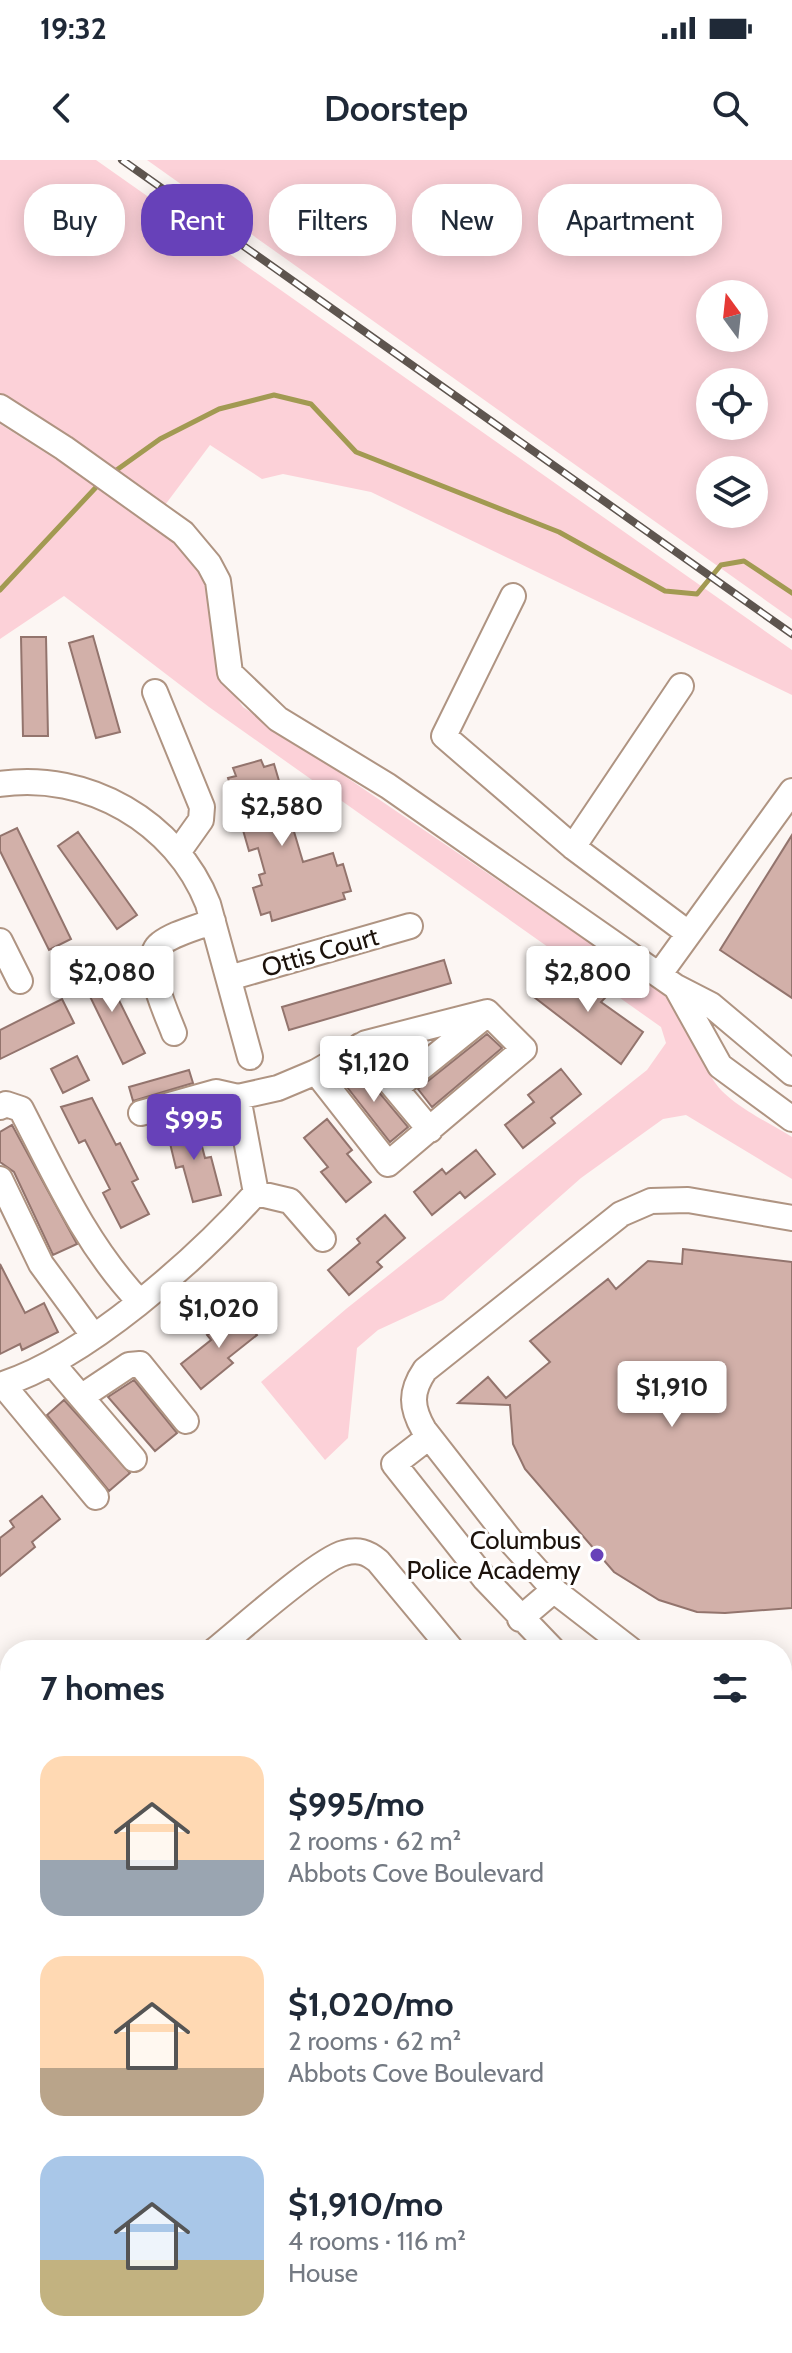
<!DOCTYPE html>
<meta charset="utf-8">
<style>
:root{--surface:#fff;--page:#f2f2f3;--text:#1f2937;--muted:#747a83;--accent:#6741b9}
body{margin:0;font-family:Cabin,sans-serif;background:var(--page);color:var(--text);height:100vh;display:flex;flex-direction:column;font-size:30px;white-space:nowrap}
*{box-sizing:border-box;margin:0}
p{font-size:26px;color:var(--muted)}
.icon{flex:none;width:44px;height:44px;fill:none;stroke:currentColor;stroke-width:2;stroke-linecap:round;stroke-linejoin:round}
.map{position:relative;flex:1;overflow:hidden}
.panel{position:absolute;left:0px;top:1480px;width:792px;height:714px;display:flex;flex-direction:column;background:var(--surface);border-radius:32px 32px 0 0;box-shadow:0 4px 20px #0003}
.panel>*{flex:none}
.hud{position:absolute;left:24px;top:24px;width:744px;height:72px;display:flex;gap:16px}
.needle{width:52px;rotate:345deg}
.controls{position:absolute;left:696px;top:120px;display:grid;gap:16px}
.controls a{display:grid;place-items:center;width:72px;height:72px;border-radius:50%;background:var(--surface);box-shadow:0 4px 20px #0003;font-size:40px}
.price{position:absolute;translate:-50% -68px;padding:0 18px;border-radius:8px;background:#fff;color:#222;font-size:26px;line-height:52px;filter:drop-shadow(0 2px 4px #0008)}
.price::after{content:'';position:absolute;left:50%;top:48px;width:24px;height:18px;margin-left:-12px;background:inherit;clip-path:polygon(0 0,100% 0,50% 100%)}
.price.current{background:var(--accent);color:#fff}
ul{padding:0;list-style:none}
li{display:flex;align-items:center;gap:24px;height:200px;padding:0 40px}
li span{display:grid;place-items:center;flex:none;width:224px;height:160px;border-radius:24px;color:#555}
li>.icon{margin-inline-start:auto}
span .icon{width:96px;height:96px;fill:#fffc;stroke-width:1}
li b{font-size:34px}
h2{display:flex;justify-content:space-between;align-items:center;height:96px;padding:0 40px;font-size:34px}
.pill{padding:0 28px;border-radius:32px;background:var(--surface);box-shadow:0 4px 20px #0003;font-size:28px;line-height:72px}
.pill.current{background:var(--accent);color:#fff}
.status{display:flex;justify-content:space-between;align-items:center;height:56px;padding:0 40px;background:var(--surface);direction:ltr}
.status svg{height:22px;fill:currentColor}
header{display:flex;justify-content:space-between;align-items:center;height:104px;padding:0 40px;background:var(--surface);font-size:36px;font-weight:600}
.map>svg:first-child{display:block}
.green{fill:#fcd1d8;fill-rule:evenodd}
.lines{fill:none;stroke-linecap:round;stroke-linejoin:round}
.stream{stroke:#a29a52;stroke-width:5}
.building{fill:#d2b0a9;stroke:#93746d;stroke-width:2}
.minor-casing{stroke:#af9482;stroke-width:28}
.minor{stroke:#fff;stroke-width:24}
.rail-casing{stroke:#5e554f;stroke-width:8}
.rail{stroke:#fff;stroke-width:5;stroke-dasharray:15;stroke-linecap:butt}
.poi-dot{fill:#6741b9;stroke:#fff;stroke-width:3}
.labels{text-anchor:middle;dominant-baseline:central;stroke-width:6;stroke-linejoin:round;paint-order:stroke}
.street-label{font-size:26px;fill:#1c120b;stroke:#fff}
.poi-label{font-size:26px;fill:#1c120b;stroke:#fff;text-anchor:end}
</style>
<div class="status"><b>19:32</b><svg viewBox="0 0 49 12"><path d="M0 12V9h3v3zM5 12V6h3v6zM10 12V3h3v9zM15 12V0h3v12zM26 1h20v11H26zM47 4h2v5h-2z"/></svg></div>
<header><svg class="icon" aria-label="back" viewBox="0 0 24 24"><path d="M15 5l-7 7 7 7"/></svg>Doorstep<svg class="icon" aria-label="search" viewBox="0 0 24 24"><circle cx="10" cy="10" r="6"/><path d="M15 15l6 6"/></svg></header>
<div class="map">
<svg width="792" height="2193" viewBox="0 0 792 2193">
<rect width="100%" height="100%" fill="#fcf6f3"/>
<!-- green -->
<path class="green" d="M 0,0 L 96,0 L 792,490 L 792,535 L 371,332 L 283,314 L 262,319 L 210,285 L 162,349 L 0,244 Z
M 147,0 L 792,0 L 792,459 ZM 710,134 L 754,134 L 754,178 L 710,178 ZM 710,222 L 754,222 L 754,266 L 710,266 ZM 710,310 L 754,310 L 754,354 L 710,354 Z
M 0,264 L 153,361 L 186,390 L 208,418 L 223,519 L 243,547 L 674,840 C 693,864 697,892 712,918 C 727,944 767,961 792,977 L 792,1019 L 686,955 L 663,959 L 581,1018 L 443,1140 L 378,1170 L 357,1188 L 348,1278 L 325,1300 L 261,1222 L 346,1149 L 647,910 L 666,883 L 661,867 L 209,547 L 64,436 L 0,479 Z
M 792,1673 L 792,1762 L 782,1770 L 782,1677 Z
M 792,1873 L 792,2193 L 524,2193 L 531,2184 L 782,2184 L 782,1881 Z"/>
<g class="lines">
<!-- stream -->
<path class="stream" d="M 111,314 L 160,279 L 219,249 L 274,235 L 311,244 L 356,292 L 559,372 L 665,431 L 697,434 L 721,405 L 744,401 L 792,433
M 0,430 L 100,323"/>
</g>
<!-- building -->
<path class="building" d="M 93,476 L 120,572 L 96,578 L 69,483 Z
M 21,477 L 46,477 L 48,576 L 23,576 Z
M 261,600 L 264,607 L 274,604 L 303,702 L 333,693 L 337,706 L 343,704 L 351,731 L 343,733 L 345,739 L 272,761 L 270,752 L 261,755 L 253,728 L 262,725 L 259,715 L 265,713 L 258,688 L 249,691 L 228,618 L 236,616 L 233,608 Z
M 17,668 L 71,779 L 49,790 L 0,691 L 0,676 Z
M 78,672 L 137,755 L 117,769 L 58,686 Z
M 792,675 L 792,838 L 720,790 Z
M 444,800 L 451,823 L 289,870 L 282,847 Z
M 101,804 L 145,893 L 123,904 L 79,814 Z
M 557,804 L 605,838 L 601,842 L 643,872 L 621,904 L 534,837 Z
M 62,839 L 74,863 L 0,899 L 0,870 Z
M 487,874 L 502,888 L 432,947 L 418,929 Z
M 77,896 L 89,920 L 63,933 L 51,909 Z
M 357,906 L 408,967 L 390,982 L 340,918 Z
M 561,909 L 581,934 L 551,958 L 555,963 L 523,988 L 505,965 L 534,942 L 528,935 Z
M 189,910 L 193,923 L 133,941 L 129,927 Z
M 92,938 L 116,985 L 120,983 L 138,1019 L 132,1022 L 149,1054 L 121,1068 L 103,1033 L 110,1029 L 85,980 L 79,983 L 61,947 Z
M 327,959 L 352,990 L 347,994 L 371,1022 L 346,1042 L 321,1012 L 328,1007 L 304,978 Z
M 196,963 L 205,998 L 211,997 L 221,1035 L 193,1042 L 183,1006 L 176,1008 L 167,971 Z
M 12,965 L 77,1084 L 53,1095 L 14,1012 L 0,1002 L 0,972 Z
M 476,990 L 495,1014 L 465,1038 L 460,1032 L 432,1055 L 414,1032 L 442,1009 L 446,1014 Z
M 385,1055 L 405,1078 L 377,1102 L 382,1107 L 349,1135 L 328,1110 L 360,1083 L 357,1079 Z
M 683,1089 L 792,1102 L 792,1448 L 725,1453 L 697,1452 L 659,1440 L 614,1412 L 525,1309 L 513,1284 L 510,1245 L 458,1243 L 488,1217 L 506,1238 L 550,1202 L 530,1181 L 608,1119 L 616,1129 L 648,1101 L 682,1104 Z
M 0,1104 L 25,1153 L 44,1143 L 58,1172 L 22,1190 L 20,1184 L 0,1194 Z
M 237,1151 L 257,1175 L 228,1198 L 233,1203 L 201,1229 L 181,1204 L 211,1180 L 207,1175 Z
M 134,1220 L 177,1273 L 155,1291 L 108,1237 Z
M 64,1240 L 130,1313 L 109,1331 L 47,1255 Z
M 42,1336 L 60,1359 L 32,1382 L 35,1387 L 0,1416 L 0,1378 L 14,1367 L 10,1361 Z"/>
<g class="lines">
<!-- minor casing -->
<g class="minor-casing">
<path id="minor" d="M 0,247 L 64,288 L 183,373 L 209,404 L 218,421 L 230,513 L 278,559 L 388,626 L 676,827 L 720,906 L 792,959
M 513,436 L 444,576 L 573,687 L 688,773
M 155,532 L 202,647 L 201,660 L 179,691
M 0,624 C 87,611 176,662 208,744 L 250,897
M 573,687 L 681,526
M 0,781 L 20,821
M 659,815 L 792,631
M 229,818 L 410,766
M 676,827 L 711,845 L 792,913
M 174,873 C 167,854 140,799 160,784 C 174,773 197,768 213,761
M 360,886 L 430,970
M 396,928 L 484,857
M 238,937 L 256,1033
M 0,947 L 6,944 L 21,949 C 56,1017 86,1085 139,1141
M 141,953 L 216,932 L 238,937 L 278,928 L 316,912 L 366,883 L 487,852 L 524,889 L 388,1004 L 316,912
M 0,1019 L 41,1104 L 93,1175
M 256,1033 L 290,1041 L 323,1079
M 52,1203 L 134,1299
M 0,1225 C 85,1199 197,1099 256,1033
M 3,1225 L 96,1337
M 81,1237 L 129,1205 L 140,1204 L 186,1261
M 429,1277 L 394,1304 L 485,1419 L 553,1490
M 520,1459 L 554,1430
M 215,1490 C 240,1470 319,1399 344,1393 C 358,1389 367,1392 378,1401 L 452,1490
M 631,1490 L 556,1432 L 514,1385 L 424,1270 C 411,1247 410,1232 425,1210 L 621,1054 L 651,1041 L 688,1040 L 792,1058
M 782,1530 L 792,1529
M 0,1665 L 10,1657
M 782,1833 L 792,1825
M 0,2118 L 10,2110
M 414,2193 L 432,2184"/>
</g>
<!-- minor -->
<use href="#minor" class="minor"/>
<!-- rail casing -->
<g class="rail-casing">
<path id="rail" d="M 122,0 L 792,474"/>
</g>
<!-- rail -->
<use href="#rail" class="rail"/>
</g>
<!-- markers -->
<circle class="poi-dot" cx="597" cy="1395" r="8"/>
<g class="labels">
<!-- street labels -->
<g class="street-label">
<text transform="translate(320 792) rotate(-16)">Ottis Court</text>
</g>
<!-- poi labels -->
<g class="poi-label">
<text x="581" y="1380">Columbus<tspan x="581" dy="30">Police Academy</tspan></text>
</g>
</g>
</svg>
<div class="controls">
<a><svg class="needle" viewBox="-14 -14 28 28"><path d="M0-13l5 13h-10z" fill="#e53935"/><path d="M0 13l5-13h-10z" fill="#747a83"/></svg></a>
<a><svg class="icon" aria-label="locate" viewBox="0 0 24 24"><circle cx="12" cy="12" r="6"/><path d="M12 2v4M12 18v4M2 12h4M18 12h4"/></svg></a>
<a><svg class="icon" aria-label="layers" viewBox="0 0 24 24"><path d="M12 4l9 5-9 5-9-5zM3 14l9 5 9-5"/></svg></a>
</div>
<b class="price" style="left:282px;top:688px">$2,580</b>
<b class="price" style="left:112px;top:854px">$2,080</b>
<b class="price" style="left:588px;top:854px">$2,800</b>
<b class="price" style="left:374px;top:944px">$1,120</b>
<b class="price current" style="left:194px;top:1002px">$995</b>
<b class="price" style="left:219px;top:1190px">$1,020</b>
<b class="price" style="left:672px;top:1269px">$1,910</b>
<div class="hud">
<a class="pill">Buy</a>
<a class="pill current">Rent</a>
<a class="pill">Filters</a>
<a class="pill">New</a>
<a class="pill">Apartment</a>
</div>
<section class="panel">
<h2>7 homes<svg class="icon" aria-label="filters" viewBox="0 0 24 24"><path d="M4 7h16M4 17h16"/><circle cx="9" cy="7" r="2"/><circle cx="15" cy="17" r="2"/></svg></h2>
<ul>
<li><span style="background:linear-gradient(#ffd9b3 65%,#9aa5b1 0)"><svg class="icon" aria-label="home" viewBox="0 0 24 24"><path d="M3 11l9-7 9 7M6 9v11h12V9"/></svg></span><div><b>$995/mo</b><p>2 rooms · 62 m²</p><p>Abbots Cove Boulevard</p></div></li>
<li><span style="background:linear-gradient(#ffd9b3 70%,#b9a48a 0)"><svg class="icon" aria-label="home" viewBox="0 0 24 24"><path d="M3 11l9-7 9 7M6 9v11h12V9"/></svg></span><div><b>$1,020/mo</b><p>2 rooms · 62 m²</p><p>Abbots Cove Boulevard</p></div></li>
<li><span style="background:linear-gradient(#a9c7e8 65%,#c2b280 0)"><svg class="icon" aria-label="home" viewBox="0 0 24 24"><path d="M3 11l9-7 9 7M6 9v11h12V9"/></svg></span><div><b>$1,910/mo</b><p>4 rooms · 116 m²</p><p>House</p></div></li>
</ul>
</section>
</div>
